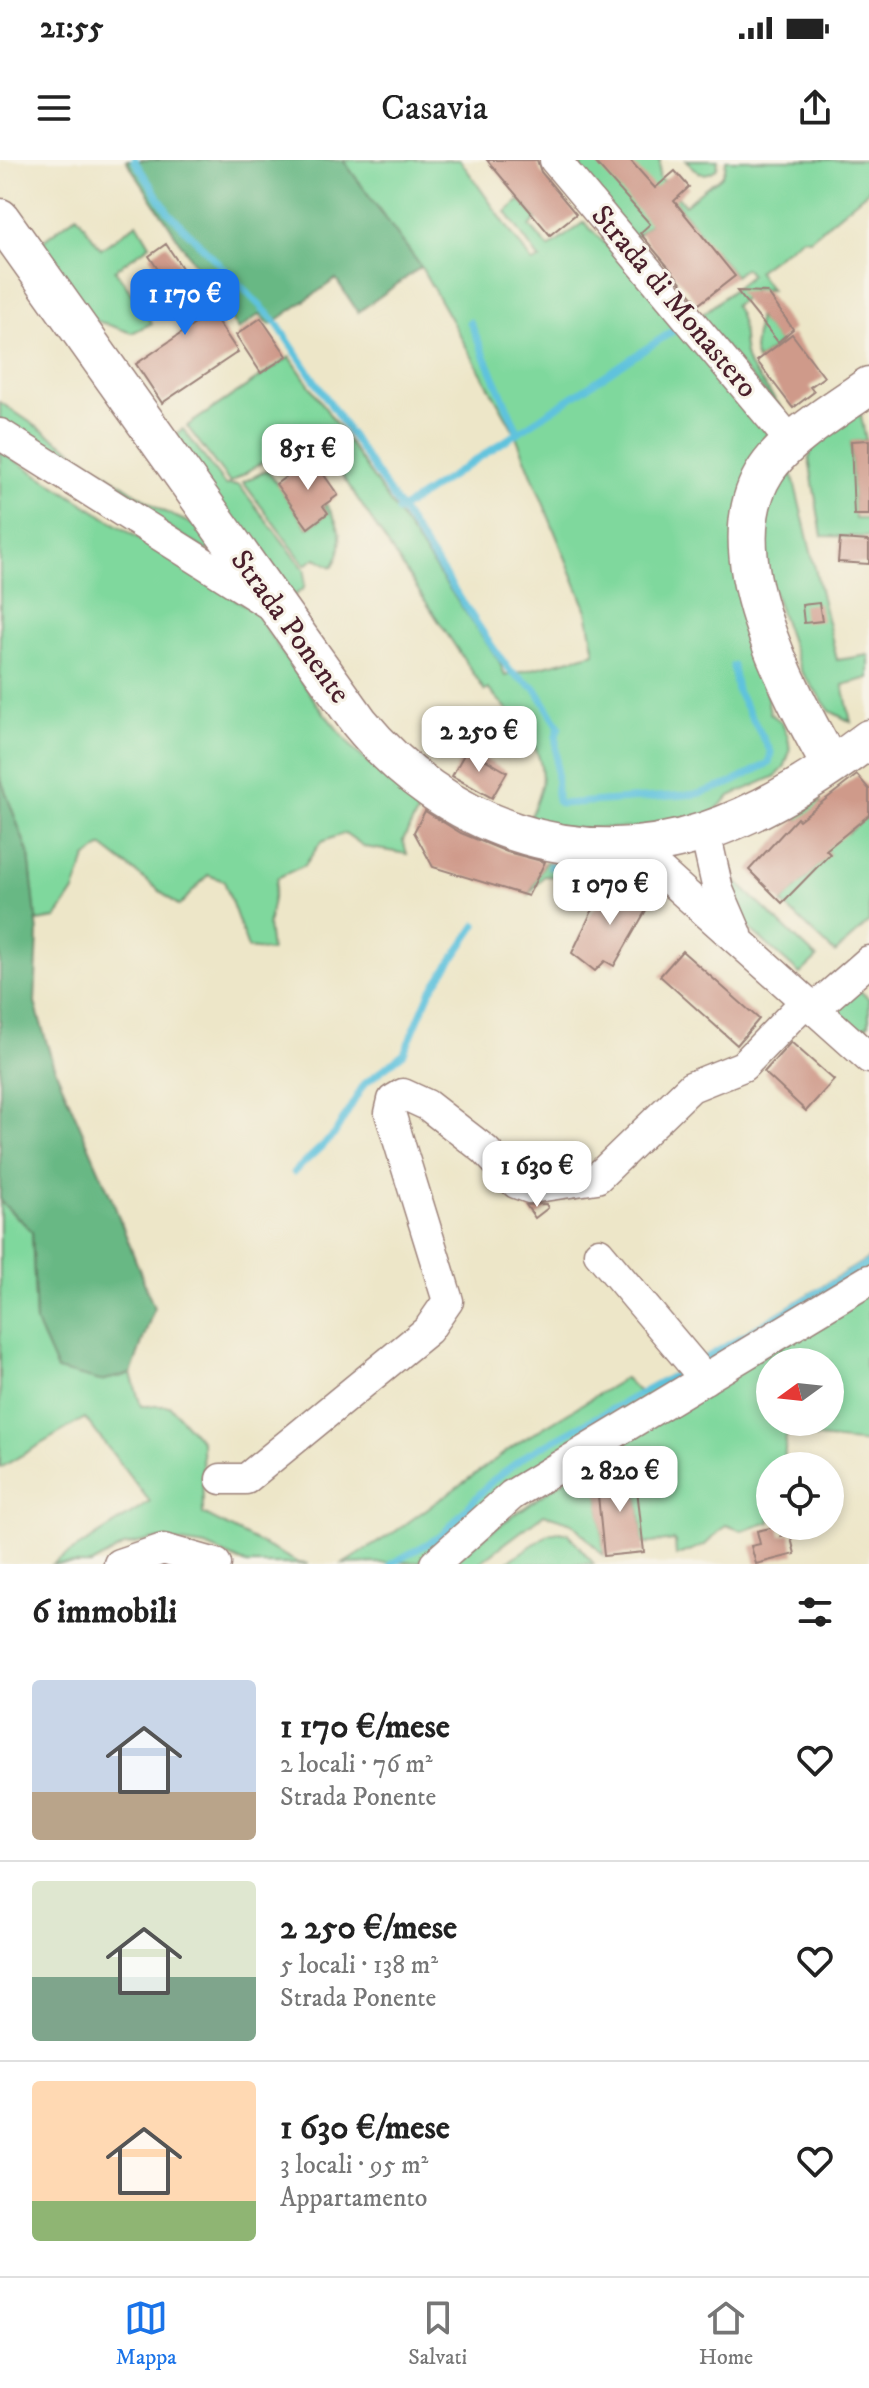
<!DOCTYPE html>
<html lang="it">
<meta charset="utf-8">
<style>
:root{--surface:#fff;--page:#f6f6f6;--text:#222;--muted:#767676;--line:#e0e0e0;--accent:#1a73e8}
body{margin:0;font-family:"IM FELL DW Pica",serif;background:var(--page);color:var(--text);height:100vh;display:flex;flex-direction:column;font-size:30px;white-space:nowrap}
*{box-sizing:border-box;margin:0}
p{font-size:26px;color:var(--muted)}
.icon{flex:none;width:44px;height:44px;fill:none;stroke:currentColor;stroke-width:2;stroke-linecap:round;stroke-linejoin:round}
.map{position:relative;height:1404px;overflow:hidden}
.panel{display:flex;flex-direction:column;background:var(--surface);flex:1}
.panel>*{flex:none}
.needle{width:52px;rotate:255deg}
.fabs{position:absolute;left:756px;top:1188px;display:grid;gap:16px}
.fabs a{display:grid;place-items:center;width:88px;height:88px;border-radius:50%;background:var(--surface);box-shadow:0 4px 12px #0003;font-size:40px}
.price{position:absolute;translate:-50% -68px;padding:0 18px;border-radius:16px;background:#fff;color:#222;font-size:26px;line-height:52px;filter:drop-shadow(0 2px 4px #0008)}
.price::after{content:'';position:absolute;left:50%;top:48px;width:24px;height:18px;margin-left:-12px;background:inherit;clip-path:polygon(0 0,100% 0,50% 100%)}
.price.current{background:var(--accent);color:#fff}
ul{padding:0;list-style:none}
li{display:flex;align-items:center;gap:24px;height:200px;padding:0 32px}
li+li{border-top:2px solid var(--line)}
li span{display:grid;place-items:center;flex:none;width:224px;height:160px;border-radius:8px;color:#555}
li>.icon{margin-inline-start:auto}
span .icon{width:96px;height:96px;fill:#fffc;stroke-width:1}
li b{font-size:34px}
h2{display:flex;justify-content:space-between;align-items:center;height:96px;padding:0 32px;font-size:34px}
.status{display:flex;justify-content:space-between;align-items:center;height:56px;padding:0 40px;background:var(--surface);direction:ltr}
.status svg{height:22px;fill:currentColor}
header{display:flex;justify-content:space-between;align-items:center;height:104px;padding:0 32px;background:var(--surface);font-size:36px;font-weight:600}
.dock{display:flex;justify-content:space-around;align-items:center;height:112px;border-top:2px solid var(--line);background:var(--surface);font-size:22px;color:var(--muted)}
.dock a{display:grid;justify-items:center;gap:4px}
.dock .current{color:var(--accent)}
.map>svg:first-child{display:block}
.green{fill:#7fd89d;stroke:#647c64;stroke-width:2;fill-rule:evenodd}
.forest{fill:#67b884;stroke:#586c58;stroke-width:2}
.lines{fill:none;stroke-linecap:round;stroke-linejoin:round}
.stream{stroke:#5fc2dd;stroke-width:7}
.building{fill:#cf9a8a}
.minor-casing{stroke:#9c827a;stroke-width:33}
.major-casing{stroke:#9c827a;stroke-width:41}
.minor{stroke:#fff;stroke-width:30}
.major{stroke:#fff;stroke-width:38}
.labels{text-anchor:middle;dominant-baseline:central;stroke-width:6;stroke-linejoin:round;paint-order:stroke}
.street-label{font-size:30px;fill:#4a1f2b;stroke:#f7f3e8}
</style>
<div class="status"><b>21:55</b><svg viewBox="0 0 49 12"><path d="M0 12V9h3v3zM5 12V6h3v6zM10 12V3h3v9zM15 12V0h3v12zM26 1h20v11H26zM47 4h2v5h-2z"/></svg></div>
<header><svg class="icon" aria-label="menu" viewBox="0 0 24 24"><path d="M4 6h16M4 12h16M4 18h16"/></svg>Casavia<svg class="icon" aria-label="share" viewBox="0 0 24 24"><path d="M12 15V3M7 8l5-5 5 5M5 13v7h14v-7"/></svg></header>
<div class="map">
<svg width="869" height="1404" viewBox="0 0 869 1404">
<rect width="100%" height="100%" fill="#f7f3e8"/>
<filter id="ink" filterUnits="userSpaceOnUse"><feTurbulence type="fractalNoise" baseFrequency=".0125" numOctaves="2"/><feDisplacementMap in="SourceGraphic" scale="16" xChannelSelector="R" yChannelSelector="G"/><feConvolveMatrix kernelMatrix="1 2 1 2 8 2 1 2 1" color-interpolation-filters="sRGB"/></filter>
<filter id="wash" filterUnits="userSpaceOnUse"><feTurbulence type="fractalNoise" baseFrequency=".006" numOctaves="4" result="noise"/><feDisplacementMap in="SourceGraphic" scale="32" xChannelSelector="R" yChannelSelector="G"/><feGaussianBlur stdDeviation="1.8" result="paint"/><feColorMatrix in="noise" values="0 0 0 0 0 0 0 0 0 0 0 0 0 0 0 0 0 1.4 0 .05"/><feComposite in="paint" operator="in"/></filter>
<g filter="url(#wash)">
<rect width="100%" height="100%" fill="#ede6c8"/>
<!-- green -->
<path class="green" d="M 343,0 L 460,0 L 532,102 L 540,100 L 506,52 L 520,40 L 537,59 L 530,66 L 549,88 L 584,62 L 680,161 L 763,259 L 770,283 L 760,500 L 770,553 L 782,563 L 788,577 L 790,591 L 784,608 L 776,616 L 730,636 L 710,655 L 669,668 L 525,669 C 530,655 538,640 541,626 C 548,587 512,554 488,529 L 485,531 L 312,270 L 230,323 L 187,266 L 290,197 L 499,501 L 505,516 L 595,493 L 587,451 L 514,271 L 421,107 Z
M 585,0 L 660,0 L 659,17 L 685,45 C 692,40 698,33 705,28 C 719,18 725,20 726,0 L 869,0 L 869,30 L 810,79 L 802,78 L 757,111 L 771,130 L 755,129 L 734,146 C 748,165 739,184 748,204 L 796,267 L 698,158 L 751,115 L 745,108 L 735,116 L 714,90 L 701,99 L 700,73 L 675,42 L 632,80 L 579,11 Z
M 686,0 L 718,0 L 717,8 C 704,20 695,11 686,0 Z
M 77,55 L 101,89 L 137,63 L 150,85 L 115,110 L 152,163 L 132,173 L 82,156 L 34,88 Z
M 758,156 L 780,183 L 757,201 L 754,190 Z
M 0,242 L 161,350 L 196,366 L 210,386 L 207,391 L 0,263 Z
M 860,251 L 866,280 L 851,282 L 855,359 L 869,359 L 869,377 L 822,376 L 809,299 L 812,288 Z
M 183,269 L 225,325 L 239,325 L 305,410 L 304,428 L 291,438 L 169,278 Z
M 0,291 L 254,451 L 319,547 L 355,591 L 421,646 L 403,680 L 407,694 L 365,687 L 345,673 L 321,682 L 305,705 L 277,718 L 268,765 L 271,791 L 248,788 L 224,721 L 208,715 L 179,746 L 102,686 L 86,698 L 74,731 L 56,758 L 36,761 L 29,695 L 0,617 Z
M 267,310 L 308,368 L 328,353 L 323,346 L 326,344 C 340,364 347,385 332,407 L 316,398 L 305,405 L 243,322 Z
M 792,313 L 837,500 L 869,495 L 869,518 L 843,525 L 851,562 L 830,551 L 801,511 L 761,396 L 771,334 Z
M 818,639 L 847,673 L 869,655 L 869,762 L 835,793 L 782,743 L 829,694 L 797,658 Z
M 545,702 L 602,707 L 602,720 L 544,716 L 528,736 Z
M 729,715 L 817,798 L 800,814 L 738,758 Z
M 858,829 L 869,839 L 869,863 L 865,867 L 869,871 L 869,885 L 834,849 Z
M 0,1041 L 32,1071 L 36,1163 L 100,1221 L 131,1214 L 141,1246 L 170,1246 L 202,1282 L 203,1354 L 299,1403 L 309,1404 L 247,1404 L 206,1386 L 157,1379 L 124,1386 L 91,1404 L 52,1404 L 150,1342 L 85,1258 L 0,1308 Z
M 869,1098 L 869,1108 L 507,1324 L 419,1402 L 343,1404 L 396,1371 L 521,1281 L 625,1218 L 639,1232 L 721,1187 Z
M 869,1133 L 869,1197 L 864,1198 L 869,1223 L 869,1283 L 786,1275 L 784,1306 L 770,1306 L 770,1362 L 742,1371 L 726,1365 L 705,1385 L 676,1396 L 675,1380 L 643,1384 L 636,1320 L 671,1317 L 670,1308 L 597,1315 L 604,1396 L 572,1363 L 544,1354 L 478,1404 L 449,1404 C 580,1300 726,1219 869,1133 ZM 770,1202 L 830,1202 L 830,1262 L 770,1262 Z
M 559,1372 L 568,1373 L 594,1404 L 504,1404 L 549,1374 Z"/>
<!-- forest -->
<path class="forest" d="M 126,0 L 343,0 L 421,107 L 358,152 L 336,119 L 270,165 L 260,154 L 238,170 Z
M 0,617 L 29,695 L 38,773 L 35,843 L 53,904 L 113,1042 L 154,1148 L 131,1214 L 100,1221 L 57,1210 L 36,1163 L 32,1071 L 0,1041 Z"/>
<g class="lines">
<!-- stream -->
<path class="stream" d="M 134,0 L 169,53 L 275,161 L 492,486 L 511,512 L 536,529 L 559,567 L 556,576 L 557,641 L 561,644 L 698,634 L 729,624 L 769,603 L 771,592 L 737,531 L 733,506
M 470,162 L 518,272
M 398,351 L 676,169
M 550,706 L 601,712
M 294,1012 L 334,975 L 364,924 L 404,893 L 430,832 L 476,765
M 701,1201 L 869,1102
M 391,1404 L 441,1376 L 492,1321 L 528,1294 L 688,1208"/>
</g>
<g id="blocks">
<!-- building -->
<path class="building" d="M 487,0 L 537,0 L 541,12 L 576,54 L 550,75 Z
M 593,0 L 630,0 L 655,28 L 675,11 L 689,27 L 674,41 L 735,116 L 699,144 L 640,73 L 650,64 Z
M 166,84 L 238,192 L 162,243 L 136,204 L 195,164 L 149,96 Z
M 737,131 L 767,132 L 793,169 L 778,182 Z
M 261,158 L 287,196 L 261,213 L 236,175 Z
M 792,174 L 824,217 L 810,227 L 814,232 L 793,248 L 757,201 Z
M 869,280 L 869,355 L 854,355 L 851,281 Z
M 312,298 L 338,335 L 323,346 L 328,353 L 308,368 L 276,324 Z
M 840,379 L 869,381 L 869,404 L 838,402 Z
M 819,443 L 822,461 L 804,463 L 802,445 Z
M 467,589 L 507,612 L 492,638 L 452,616 Z
M 857,615 L 869,629 L 869,655 L 826,690 L 830,694 L 782,743 L 749,710 L 797,658 L 799,660 Z
M 425,651 L 461,673 L 507,692 L 545,702 L 528,736 L 433,707 L 414,672 Z
M 614,720 L 649,745 L 614,806 L 605,801 L 595,811 L 572,793 L 591,753 Z
M 682,791 L 759,859 L 737,885 L 660,816 Z
M 791,882 L 834,920 L 806,951 L 764,912 Z
M 546,1044 L 548,1048 L 535,1058 L 526,1045 Z
M 635,1311 L 644,1392 L 604,1396 L 596,1315 Z
M 779,1366 L 781,1376 L 790,1374 L 795,1394 L 756,1404 L 751,1386 L 760,1384 L 757,1371 Z"/>
</g>
</g>
<g filter="url(#ink)">
<use href="#blocks" fill-opacity="0" stroke="#9c827a" stroke-width="2"/>
<g class="lines">
<!-- minor casing -->
<g class="minor-casing">
<path id="minor" d="M 555,0 L 793,284
M 0,274 L 272,446
M 705,672 L 718,730 L 737,774
M 632,686 L 869,898
M 814,849 L 869,801
M 599,1093 L 705,1219
M 221,1319 L 246,1319 L 428,1170 L 448,1141 L 390,953 L 393,940 L 403,934 L 427,945 L 485,990 L 516,1023 L 530,1028 L 597,1018 L 691,927 L 743,906 L 806,841
M 119,1404 L 163,1389 L 216,1404
M 435,1404 L 512,1335 L 869,1120"/>
</g>
<!-- major casing -->
<g class="major-casing">
<path id="major" d="M 0,58 L 359,562 C 444,666 575,715 706,671 C 764,652 820,616 869,579
M 831,606 C 790,532 712,392 766,310 C 786,279 838,248 869,226"/>
</g>
<!-- minor -->
<use href="#minor" class="minor"/>
<!-- major -->
<use href="#major" class="major"/>
</g>
</g>
<g class="labels">
<!-- street labels -->
<g class="street-label">
<text transform="translate(674 142) rotate(50)">Strada di Monastero</text>
<text transform="translate(290 467) rotate(54)">Strada Ponente</text>
</g>
</g>
</svg>
<div class="fabs">
<a><svg class="needle" viewBox="-14 -14 28 28"><path d="M0-13l5 13h-10z" fill="#e53935"/><path d="M0 13l5-13h-10z" fill="#767676"/></svg></a>
<a><svg class="icon" aria-label="locate" viewBox="0 0 24 24"><circle cx="12" cy="12" r="6"/><path d="M12 2v4M12 18v4M2 12h4M18 12h4"/></svg></a>
</div>
<b class="price current" style="left:185px;top:177px">1 170 €</b>
<b class="price" style="left:308px;top:332px">851 €</b>
<b class="price" style="left:479px;top:614px">2 250 €</b>
<b class="price" style="left:610px;top:767px">1 070 €</b>
<b class="price" style="left:537px;top:1049px">1 630 €</b>
<b class="price" style="left:620px;top:1354px">2 820 €</b>
</div>
<section class="panel">
<h2>6 immobili<svg class="icon" aria-label="filters" viewBox="0 0 24 24"><path d="M4 7h16M4 17h16"/><circle cx="9" cy="7" r="2"/><circle cx="15" cy="17" r="2"/></svg></h2>
<ul>
<li><span style="background:linear-gradient(#c9d6e8 70%,#b9a48a 0)"><svg class="icon" aria-label="home" viewBox="0 0 24 24"><path d="M3 11l9-7 9 7M6 9v11h12V9"/></svg></span><div><b>1 170 €/mese</b><p>2 locali · 76 m²</p><p>Strada Ponente</p></div><svg class="icon" aria-label="heart" viewBox="0 0 24 24"><path d="M12 20l-8-8c-3-5 5-10 8-4 3-6 11-1 8 4z"/></svg></li>
<li><span style="background:linear-gradient(#dfe7d0 60%,#7fa58c 0)"><svg class="icon" aria-label="home" viewBox="0 0 24 24"><path d="M3 11l9-7 9 7M6 9v11h12V9"/></svg></span><div><b>2 250 €/mese</b><p>5 locali · 138 m²</p><p>Strada Ponente</p></div><svg class="icon" aria-label="heart" viewBox="0 0 24 24"><path d="M12 20l-8-8c-3-5 5-10 8-4 3-6 11-1 8 4z"/></svg></li>
<li><span style="background:linear-gradient(#ffd9b3 75%,#8fb573 0)"><svg class="icon" aria-label="home" viewBox="0 0 24 24"><path d="M3 11l9-7 9 7M6 9v11h12V9"/></svg></span><div><b>1 630 €/mese</b><p>3 locali · 95 m²</p><p>Appartamento</p></div><svg class="icon" aria-label="heart" viewBox="0 0 24 24"><path d="M12 20l-8-8c-3-5 5-10 8-4 3-6 11-1 8 4z"/></svg></li>
</ul>
</section>
<nav class="dock">
<a class="current"><svg class="icon" aria-label="map" viewBox="0 0 24 24"><path d="M3 6l6-2 6 2 6-2v14l-6 2-6-2-6 2zM9 4v14M15 6v14"/></svg>Mappa</a>
<a><svg class="icon" aria-label="saved" viewBox="0 0 24 24"><path d="M7 4h10v16l-5-4-5 4z"/></svg>Salvati</a>
<a><svg class="icon" aria-label="home" viewBox="0 0 24 24"><path d="M3 11l9-7 9 7M6 9v11h12V9"/></svg>Home</a>
</nav>
